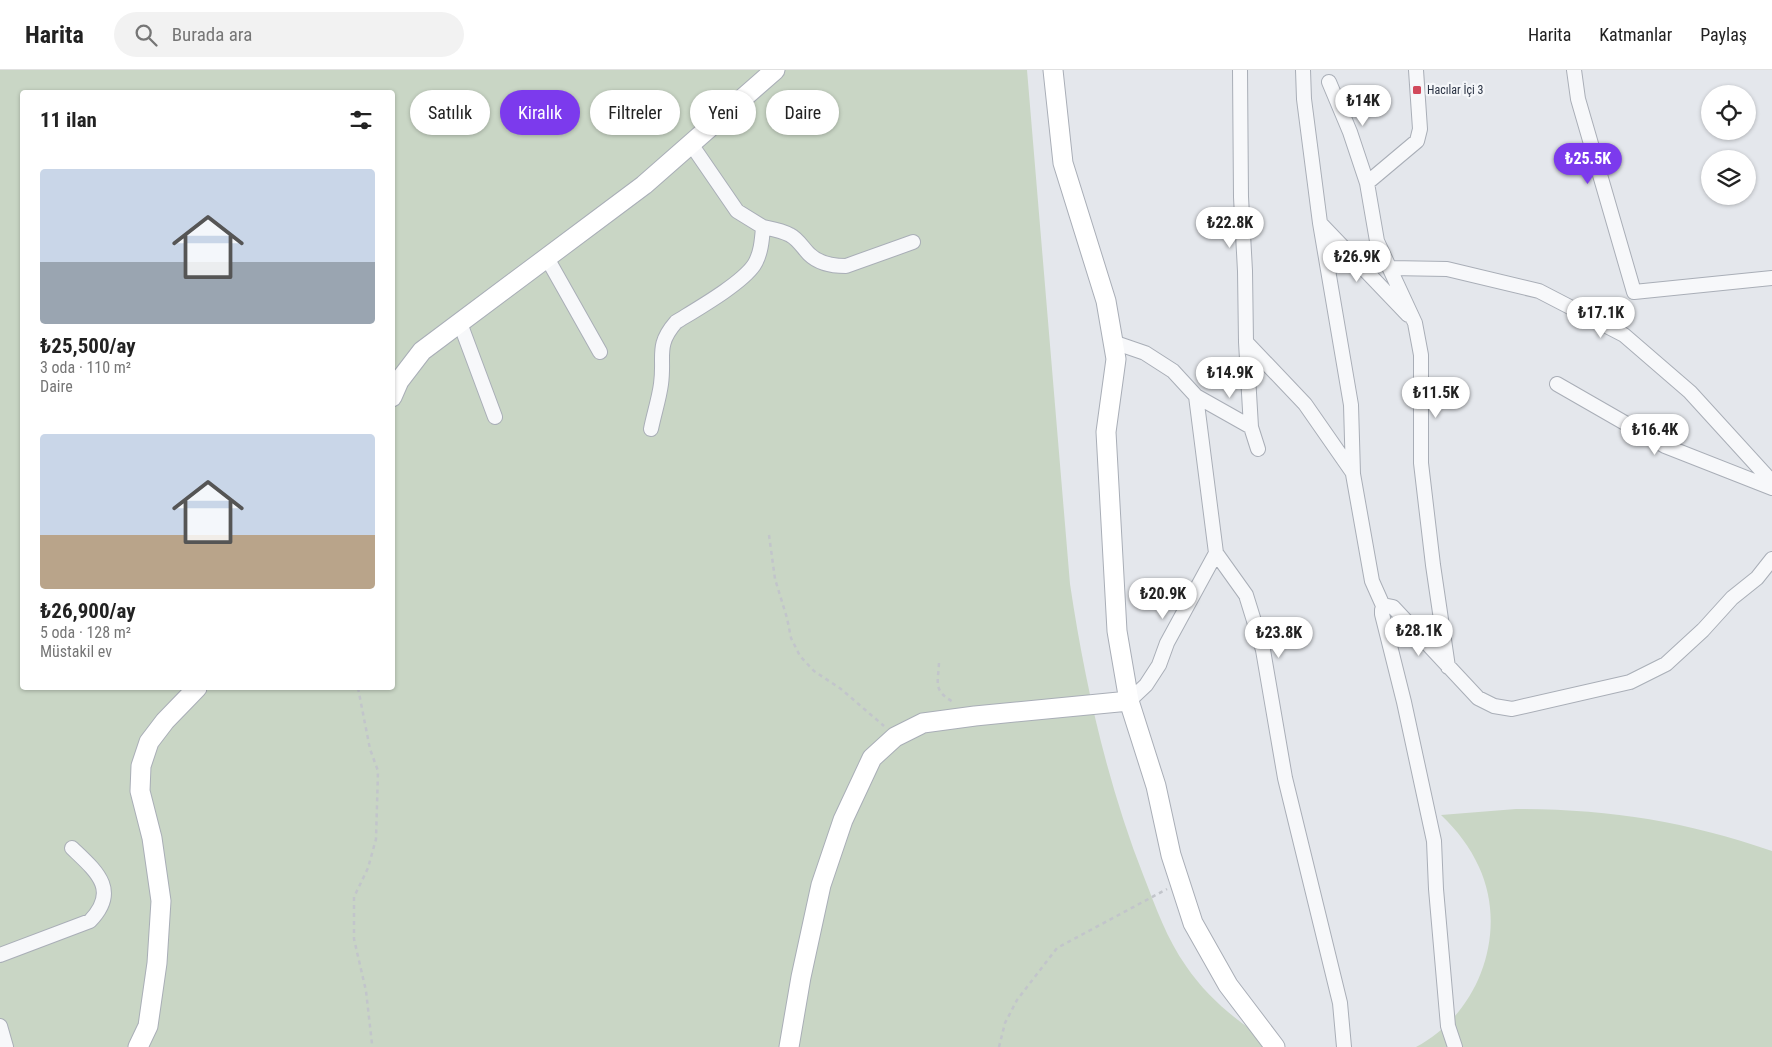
<!DOCTYPE html>
<html lang="tr">
<meta charset="utf-8">
<style>
:root{--surface:#fff;--page:#f2f2f2;--text:#222;--muted:#767676;--line:#e0e0e0;--accent:#7c3aed}
body{margin:0;font-family:"Roboto Condensed",sans-serif;background:var(--page);color:var(--text);height:100vh;display:flex;flex-direction:column;font-size:19px;white-space:nowrap}
*{box-sizing:border-box;margin:0}
p{font-size:16px;color:var(--muted)}
.icon{flex:none;width:28px;height:28px;fill:none;stroke:currentColor;stroke-width:2;stroke-linecap:round;stroke-linejoin:round}
.map{position:relative;flex:1;overflow:hidden}
.sheet{position:absolute;left:20px;top:20px;width:375px;height:600px;display:flex;flex-direction:column;background:var(--surface);border-radius:5px;box-shadow:0 1px 4px #0004}
.sheet>*{flex:none}
.top-card{position:absolute;left:410px;top:20px;width:475px;height:45px;display:flex;gap:10px}
.buttons{position:absolute;left:1701px;top:15px;display:grid;gap:10px}
.buttons a{display:grid;place-items:center;width:55px;height:55px;border-radius:50%;background:var(--surface);box-shadow:0 1px 4px #0004;font-size:25px}
.price{position:absolute;translate:-50% -42px;padding:0 11px;border-radius:18px;background:#fff;color:#222;font-size:16px;line-height:32px;filter:drop-shadow(0 1px 2px #0008)}
.price::after{content:'';position:absolute;left:50%;top:30px;width:15px;height:11px;margin-left:-8px;background:inherit;clip-path:polygon(0 0,100% 0,50% 100%)}
.price.active{background:var(--accent);color:#fff}
ul{padding:0;list-style:none}
li{display:grid;align-content:center;gap:10px;height:265px;padding:0 20px}
li span{display:grid;place-items:center;height:155px;border-radius:5px;color:#555}
li>.icon{margin-inline-start:auto}
span .icon{width:90px;height:90px;fill:#fffc;stroke-width:1}
li b{font-size:21px}
h2{display:flex;justify-content:space-between;align-items:center;height:60px;padding:0 20px;font-size:21px}
.tag{padding:0 18px;border-radius:22px;background:var(--surface);box-shadow:0 1px 4px #0004;font-size:18px;line-height:45px}
.tag.active{background:var(--accent);color:#fff}
header{display:flex;align-items:center;gap:30px;box-sizing:border-box;height:70px;padding:0 25px;background:var(--surface);border-bottom:1px solid var(--line)}
header strong{font-size:24px}
nav{display:flex;gap:28px;margin-inline-start:auto;font-size:18px}
.search{width:350px;height:45px;background:var(--page);display:flex;align-items:center;gap:12px;box-sizing:border-box;padding:0 18px;border-radius:28px;color:var(--muted);font-size:19px}
.map>svg:first-child{display:block}
.green{fill:#c9d6c5;fill-rule:evenodd}
.lines{fill:none;stroke-linecap:round;stroke-linejoin:round}
.street-casing{stroke:#a9aeb7;stroke-width:16}
.secondary-casing{stroke:#a9aeb7;stroke-width:21}
.path{stroke:#c2c5cb;stroke-width:2.5;stroke-dasharray:4 4;stroke-linecap:butt}
.street{stroke:#f7f8fa;stroke-width:14}
.secondary{stroke:#fff;stroke-width:19}
.poi-dot{fill:#d1495b;stroke:#f4f6f9;stroke-width:2}
.labels{text-anchor:middle;dominant-baseline:central;stroke-width:4.5;stroke-linejoin:round;paint-order:stroke}
.poi-label{font-size:12px;fill:#2b3445;stroke:#f4f6f9;text-anchor:start}
</style>
<header>
<strong>Harita</strong>
<div class="search"><svg class="icon" aria-label="search" viewBox="0 0 24 24"><circle cx="10" cy="10" r="6"/><path d="M15 15l6 6"/></svg>Burada ara</div>
<nav><a>Harita</a><a>Katmanlar</a><a>Paylaş</a></nav>
</header>
<div class="map">
<svg width="1772" height="977" viewBox="0 0 1772 977">
<rect width="100%" height="100%" fill="#e4e7ec"/>
<!-- green -->
<path class="green" d="M 0,0 L 1027,0 L 1070,514 C 1085,614 1107,713 1144,807 C 1156,838 1167,869 1186,896 C 1210,931 1243,957 1280,977 L 0,977 ZM 22,22 L 392,22 L 392,618 L 22,618 Z
M 1516,739 C 1609,739 1684,751 1772,781 L 1772,977 L 1416,977 C 1479,944 1509,862 1479,797 C 1470,777 1457,760 1441,745 Z"/>
<g class="lines">
<!-- street casing -->
<g class="street-casing">
<path id="street" d="M 1240,0 L 1241,127 L 1245,201 L 1246,272 L 1251,357 L 1258,379
M 1303,0 L 1304,29 L 1320,153 L 1351,335 L 1353,404 L 1372,511 L 1384,538
M 1574,0 L 1578,29 L 1634,222 L 1772,208
M 1329,12 L 1350,62 L 1367,113 L 1377,171 L 1415,253 L 1421,285 L 1421,393 L 1433,495 L 1448,597
M 1367,113 L 1417,71 L 1420,59 L 1416,0
M 1320,153 L 1408,245
M 763,157 C 773,159 781,160 790,165 C 798,169 803,178 809,184 C 819,194 833,196 846,196 L 913,172
M 547,188 L 600,282
M 1390,198 L 1447,199 L 1539,221 L 1624,265 L 1690,322 L 1772,412
M 460,253 L 495,347
M 1113,272 L 1145,283 L 1173,301 L 1196,326 L 1216,483 L 1246,525 L 1263,580 L 1285,708 L 1340,933 L 1344,977
M 1246,272 L 1305,334 L 1353,403
M 1557,314 L 1665,376 L 1772,418
M 1196,326 L 1251,357
M 651,359 C 654,344 659,329 661,314 C 665,286 655,276 676,252 C 697,239 741,214 754,195 C 761,184 762,170 763,157 L 737,141 L 691,74
M 1129,631 L 1146,615 L 1159,595 L 1167,573 L 1216,483
M 0,885 L 90,851 C 120,820 96,801 72,778
M 0,956 L 6,977
M 1455,977 L 1448,956 L 1436,819 L 1434,771 L 1404,632 L 1382,544 L 1382,540 L 1388,536 L 1393,537 L 1478,628 L 1494,636 L 1512,639 L 1630,612 L 1666,594 L 1703,560 L 1732,528 L 1757,508 L 1772,489"/>
</g>
<!-- secondary casing -->
<g class="secondary-casing">
<path id="secondary" d="M 1053,0 L 1063,93 L 1106,231 L 1116,289 L 1106,362 L 1117,561 L 1129,631 L 1156,716 L 1171,785 L 1193,853 L 1228,915 L 1275,977
M 392,327 L 399,311 L 422,281 L 644,115 L 775,0
M 138,977 L 148,956 L 157,893 L 161,831 L 152,768 L 140,721 L 141,696 L 149,672 L 165,651 L 197,618
M 789,977 L 801,907 L 821,815 L 843,750 L 872,688 L 895,667 L 923,653 L 975,646 L 1129,631"/>
</g>
<!-- path -->
<path class="path" d="M 769,465 L 775,509 L 787,548 L 791,568 L 800,586 L 814,601 L 841,619 L 884,656
M 939,593 C 938,614 933,620 953,632
M 358,618 L 370,679 L 378,701 L 376,769 L 368,798 L 354,827 L 354,869 L 366,921 L 372,974
M 999,977 L 1005,953 L 1017,930 L 1057,878 L 1167,819"/>
<!-- street -->
<use href="#street" class="street"/>
<!-- secondary -->
<use href="#secondary" class="secondary"/>
</g>
<!-- markers -->
<rect class="poi-dot" x="1412" y="15" width="10" height="10" rx="2.5"/>
<g class="labels">
<!-- poi labels -->
<g class="poi-label">
<text x="1427" y="20">Hacılar İçi 3</text>
</g>
</g>
</svg>
<div class="buttons">
<a><svg class="icon" aria-label="locate" viewBox="0 0 24 24"><circle cx="12" cy="12" r="6"/><path d="M12 2v4M12 18v4M2 12h4M18 12h4"/></svg></a>
<a><svg class="icon" aria-label="layers" viewBox="0 0 24 24"><path d="M12 4l9 5-9 5-9-5zM3 14l9 5 9-5"/></svg></a>
</div>
<b class="price" style="left:1363px;top:57px">₺14K</b>
<b class="price active" style="left:1588px;top:115px">₺25.5K</b>
<b class="price" style="left:1230px;top:179px">₺22.8K</b>
<b class="price" style="left:1357px;top:213px">₺26.9K</b>
<b class="price" style="left:1601px;top:269px">₺17.1K</b>
<b class="price" style="left:1230px;top:329px">₺14.9K</b>
<b class="price" style="left:1436px;top:349px">₺11.5K</b>
<b class="price" style="left:1655px;top:386px">₺16.4K</b>
<b class="price" style="left:1163px;top:550px">₺20.9K</b>
<b class="price" style="left:1419px;top:587px">₺28.1K</b>
<b class="price" style="left:1279px;top:589px">₺23.8K</b>
<div class="top-card">
<a class="tag">Satılık</a>
<a class="tag active">Kiralık</a>
<a class="tag">Filtreler</a>
<a class="tag">Yeni</a>
<a class="tag">Daire</a>
</div>
<section class="sheet">
<h2>11 ilan<svg class="icon" aria-label="filters" viewBox="0 0 24 24"><path d="M4 7h16M4 17h16"/><circle cx="9" cy="7" r="2"/><circle cx="15" cy="17" r="2"/></svg></h2>
<ul>
<li><span style="background:linear-gradient(#c9d6e8 60%,#9aa5b1 0)"><svg class="icon" aria-label="home" viewBox="0 0 24 24"><path d="M3 11l9-7 9 7M6 9v11h12V9"/></svg></span><div><b>₺25,500/ay</b><p>3 oda · 110 m²</p><p>Daire</p></div></li>
<li><span style="background:linear-gradient(#c9d6e8 65%,#b9a48a 0)"><svg class="icon" aria-label="home" viewBox="0 0 24 24"><path d="M3 11l9-7 9 7M6 9v11h12V9"/></svg></span><div><b>₺26,900/ay</b><p>5 oda · 128 m²</p><p>Müstakil ev</p></div></li>
</ul>
</section>
</div>
